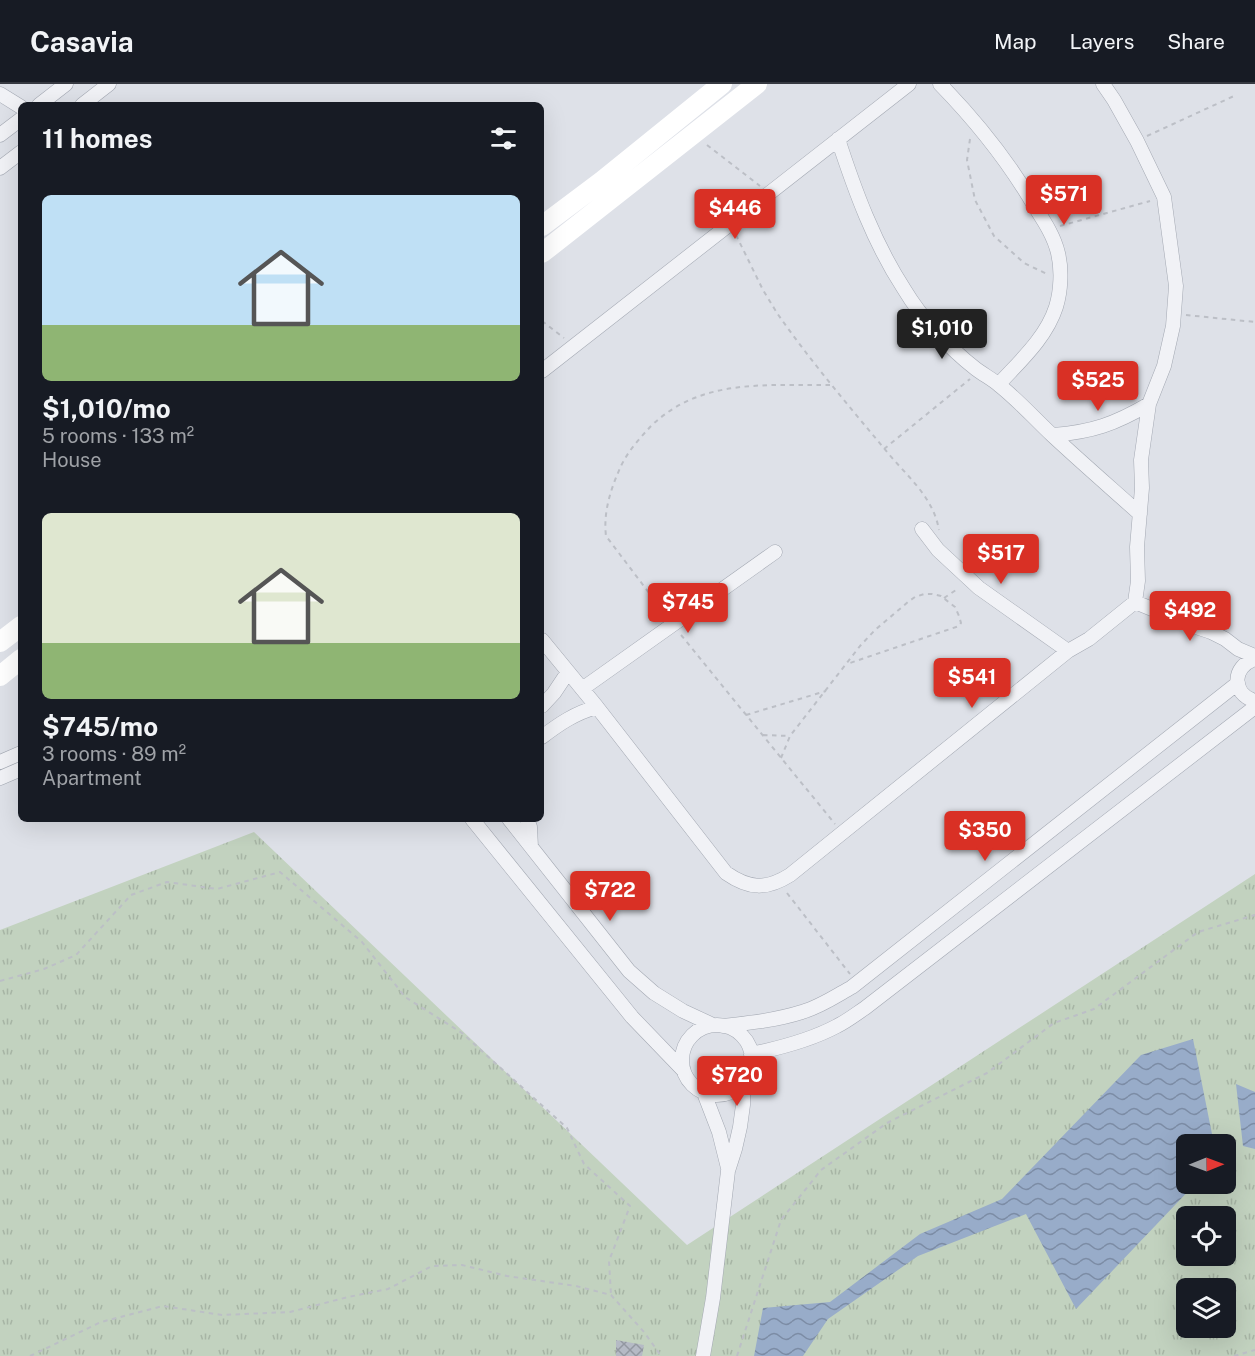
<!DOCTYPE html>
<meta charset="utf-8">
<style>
:root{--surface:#171b24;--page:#20242c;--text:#f1f3f6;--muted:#9ea1a6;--line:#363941;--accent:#d93025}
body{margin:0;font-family:"Public Sans",sans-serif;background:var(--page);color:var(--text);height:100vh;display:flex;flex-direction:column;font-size:22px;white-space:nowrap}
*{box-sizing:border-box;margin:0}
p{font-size:20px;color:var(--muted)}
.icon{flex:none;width:33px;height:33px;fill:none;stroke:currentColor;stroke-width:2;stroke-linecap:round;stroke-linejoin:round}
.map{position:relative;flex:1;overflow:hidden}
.drawer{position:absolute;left:18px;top:18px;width:526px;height:720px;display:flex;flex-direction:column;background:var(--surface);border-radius:9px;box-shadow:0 6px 24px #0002}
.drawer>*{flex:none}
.needle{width:39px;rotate:89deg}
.fabs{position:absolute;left:1176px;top:1050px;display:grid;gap:12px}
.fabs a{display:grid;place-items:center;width:60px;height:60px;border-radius:9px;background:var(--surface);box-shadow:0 6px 24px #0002;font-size:30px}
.price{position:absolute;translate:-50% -51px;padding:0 14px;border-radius:6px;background:var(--accent);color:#fff;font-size:20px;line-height:39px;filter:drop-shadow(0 2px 3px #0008)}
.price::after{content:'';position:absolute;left:50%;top:36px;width:18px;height:14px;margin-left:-9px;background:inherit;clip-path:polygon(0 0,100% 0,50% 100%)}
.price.on{background:#222;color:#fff}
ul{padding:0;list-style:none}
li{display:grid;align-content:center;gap:12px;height:318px;padding:0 24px}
li span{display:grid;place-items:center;height:186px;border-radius:9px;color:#555}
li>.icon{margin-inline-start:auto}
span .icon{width:108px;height:108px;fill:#fffc;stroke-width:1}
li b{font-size:26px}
h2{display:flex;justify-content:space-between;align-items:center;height:72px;padding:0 24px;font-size:26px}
header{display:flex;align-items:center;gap:36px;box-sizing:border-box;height:84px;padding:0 30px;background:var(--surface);border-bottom:2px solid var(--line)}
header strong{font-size:28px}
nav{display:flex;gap:33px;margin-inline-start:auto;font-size:21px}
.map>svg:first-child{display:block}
.grass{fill:url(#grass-tufts);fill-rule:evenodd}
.water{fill:url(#water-waves)}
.building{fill:url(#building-cross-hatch)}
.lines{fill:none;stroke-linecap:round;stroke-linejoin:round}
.street-casing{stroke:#a3a8b2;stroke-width:15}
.path{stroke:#bcbfc6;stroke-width:2;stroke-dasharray:4.5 4.5;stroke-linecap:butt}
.street{stroke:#f1f2f6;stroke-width:14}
.secondary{stroke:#fff;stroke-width:20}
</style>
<header>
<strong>Casavia</strong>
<nav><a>Map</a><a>Layers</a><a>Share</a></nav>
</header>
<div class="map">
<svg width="1255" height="1272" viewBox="0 0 1255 1272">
<defs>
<pattern id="grass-tufts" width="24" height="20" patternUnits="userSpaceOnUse" patternTransform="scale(1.5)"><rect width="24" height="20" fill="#c2d2bf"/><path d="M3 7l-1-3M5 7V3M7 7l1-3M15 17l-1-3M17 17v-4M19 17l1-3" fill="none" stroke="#a7b5a5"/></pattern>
<pattern id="water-waves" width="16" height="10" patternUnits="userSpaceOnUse" patternTransform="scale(1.5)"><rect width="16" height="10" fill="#98acc9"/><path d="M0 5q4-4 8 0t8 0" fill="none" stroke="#7c8ca5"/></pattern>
<pattern id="building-cross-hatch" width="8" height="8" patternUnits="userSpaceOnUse" patternTransform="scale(1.5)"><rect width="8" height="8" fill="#b5bac5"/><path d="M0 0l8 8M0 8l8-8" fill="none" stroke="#9398a1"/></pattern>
</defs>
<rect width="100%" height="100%" fill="#dee1e8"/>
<!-- grass -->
<path class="grass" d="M 254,748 L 687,1161 L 1255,790 L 1255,1272 L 0,1272 L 0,846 ZM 1186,1060 L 1226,1060 L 1226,1100 L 1186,1100 ZM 1186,1132 L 1226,1132 L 1226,1172 L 1186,1172 ZM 1186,1204 L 1226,1204 L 1226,1244 L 1186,1244 Z"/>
<!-- water -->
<path class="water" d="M 1193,955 L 1214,1060 L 1186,1060 L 1186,1100 L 1195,1100 L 1076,1225 L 1026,1130 L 918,1172 L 828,1235 L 803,1272 L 754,1272 L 763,1224 L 830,1218 L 920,1150 L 1002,1115 L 1141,971 Z
M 1236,1000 L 1255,1008 L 1255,1065 L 1243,1062 Z"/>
<!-- building -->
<path class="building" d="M 616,1256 L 644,1261 L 642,1272 L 616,1272 Z"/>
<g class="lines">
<!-- street casing -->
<g class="street-casing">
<path id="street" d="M 940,0 C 976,37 1009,78 1035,123 C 1044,137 1054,152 1058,169 C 1062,185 1061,207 1056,223 C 1046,254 1020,277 999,300
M 0,10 L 21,23
M 39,21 L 66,0
M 82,21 L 109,0
M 0,51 L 21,35
M 838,55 C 855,107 874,159 904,205 C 922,235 949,264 976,285 C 984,291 992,295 999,301 C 1018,316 1034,334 1052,351 C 1081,378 1111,404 1140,430
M 0,84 L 21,68
M 542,287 L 909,0
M 1053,351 C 1092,348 1115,340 1149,320
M 922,445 L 938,466 L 979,504 L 1068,567
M 1135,518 L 1196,543 L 1211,548 L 1225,555 L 1238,565 L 1255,572
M 542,556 L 597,623 L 726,789 C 749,805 766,806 790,791 L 1068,567 L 1089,555 L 1135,518 L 1138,497 L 1137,463 L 1142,404 L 1141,376 L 1149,320 L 1164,282 L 1173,242 L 1176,202 L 1164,113 L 1137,57 L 1114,16 L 1103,0
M 1255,575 C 1232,582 1231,610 1255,617
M 582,605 L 775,468
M 542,622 L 554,609 L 568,588
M 542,653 C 559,640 575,629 597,623
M 0,678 L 21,669
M 0,694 L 21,685
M 472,735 L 632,933 L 684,987
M 509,735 L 629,887 L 654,909 L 683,927 L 713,941
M 527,735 L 530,743 L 531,763
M682 976a35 35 0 1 1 70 0a35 35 0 1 1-70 0Z
M 723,942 C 750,939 777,936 802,928 C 820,923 836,912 852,903 L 1238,599
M 751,970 C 780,964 811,956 837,942 C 847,937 856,930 865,924 L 1255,623
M 704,1009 L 719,1048 L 728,1084
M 703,1272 L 713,1214 L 728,1087 L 735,1065 L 740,1043 L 743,1021 L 743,998"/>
</g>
<!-- path -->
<path class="path" d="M 1147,52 L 1234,12
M 970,55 L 967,76 L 975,116 L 994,152 L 1024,179 L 1047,190
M 707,61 L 760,102
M 1060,142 L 1150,117
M 736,151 L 763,206 L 777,229 C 809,275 847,320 883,363 C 904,390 933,411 939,446
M 1186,231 L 1255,238
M 542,237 L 564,254
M 884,365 L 970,295
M 944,514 L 959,504
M 665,530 L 606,452 C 603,428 611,404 621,382 C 628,367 640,354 651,342 C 702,293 768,302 833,301
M 681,551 L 835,740
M 746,631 L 826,607
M 763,651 L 790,652
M 781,674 L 790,652 L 860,562 L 875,546 L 908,518 L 915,513 L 924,510 L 932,510 L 941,512 L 955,523 L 959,532 L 961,539 L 959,542 L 847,580
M 787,809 L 850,890
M 0,897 L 44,885 L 76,871 L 131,811 L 167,798 L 217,805 L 280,788 L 362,858 L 405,913 L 462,949 L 567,1044 L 584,1080 L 630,1122 L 609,1177 L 611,1211
M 30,1272 L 101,1238 L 163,1222 L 222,1231 L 290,1228 L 348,1213 L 388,1205 L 432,1182 L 462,1181 L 507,1192 L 576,1202 L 611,1211 L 644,1248 L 659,1269 L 659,1272
M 737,1272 L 781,1136 L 821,1086 L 887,1039 L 987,989 L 1054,939 L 1094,925 L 1198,848 L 1255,831
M 1234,1272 L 1255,1266"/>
<!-- street -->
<use href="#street" class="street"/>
<!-- secondary -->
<path class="secondary" d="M 542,142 L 602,97 L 722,0
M 542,169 L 757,0
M 0,558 L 21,542
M 0,592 L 21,575"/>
</g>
</svg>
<div class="fabs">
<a><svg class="needle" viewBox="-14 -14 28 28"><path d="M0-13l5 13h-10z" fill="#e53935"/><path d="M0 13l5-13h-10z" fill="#9ea1a6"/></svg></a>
<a><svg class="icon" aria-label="locate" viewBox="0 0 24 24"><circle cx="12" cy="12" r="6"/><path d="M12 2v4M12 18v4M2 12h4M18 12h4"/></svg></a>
<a><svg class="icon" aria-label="layers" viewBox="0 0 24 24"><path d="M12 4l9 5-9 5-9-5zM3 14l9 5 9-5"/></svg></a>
</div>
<b class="price" style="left:1064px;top:142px">$571</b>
<b class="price" style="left:735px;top:156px">$446</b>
<b class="price on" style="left:942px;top:276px">$1,010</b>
<b class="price" style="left:1098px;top:328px">$525</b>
<b class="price" style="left:1001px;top:501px">$517</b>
<b class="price" style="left:688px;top:550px">$745</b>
<b class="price" style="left:1190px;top:558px">$492</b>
<b class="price" style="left:972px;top:625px">$541</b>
<b class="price" style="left:985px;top:778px">$350</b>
<b class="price" style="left:610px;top:838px">$722</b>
<b class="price" style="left:737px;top:1023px">$720</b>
<section class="drawer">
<h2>11 homes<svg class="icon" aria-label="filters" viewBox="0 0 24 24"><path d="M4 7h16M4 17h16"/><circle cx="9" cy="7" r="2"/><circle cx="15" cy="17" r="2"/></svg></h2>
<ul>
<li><span style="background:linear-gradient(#bfe0f5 70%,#8fb573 0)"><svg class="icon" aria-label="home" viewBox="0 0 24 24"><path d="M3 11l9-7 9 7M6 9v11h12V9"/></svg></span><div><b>$1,010/mo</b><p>5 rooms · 133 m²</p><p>House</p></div></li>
<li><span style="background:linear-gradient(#dfe7d0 70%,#8fb573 0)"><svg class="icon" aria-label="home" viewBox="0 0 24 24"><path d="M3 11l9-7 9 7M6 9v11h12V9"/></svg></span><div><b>$745/mo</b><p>3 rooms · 89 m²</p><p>Apartment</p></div></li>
</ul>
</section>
</div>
